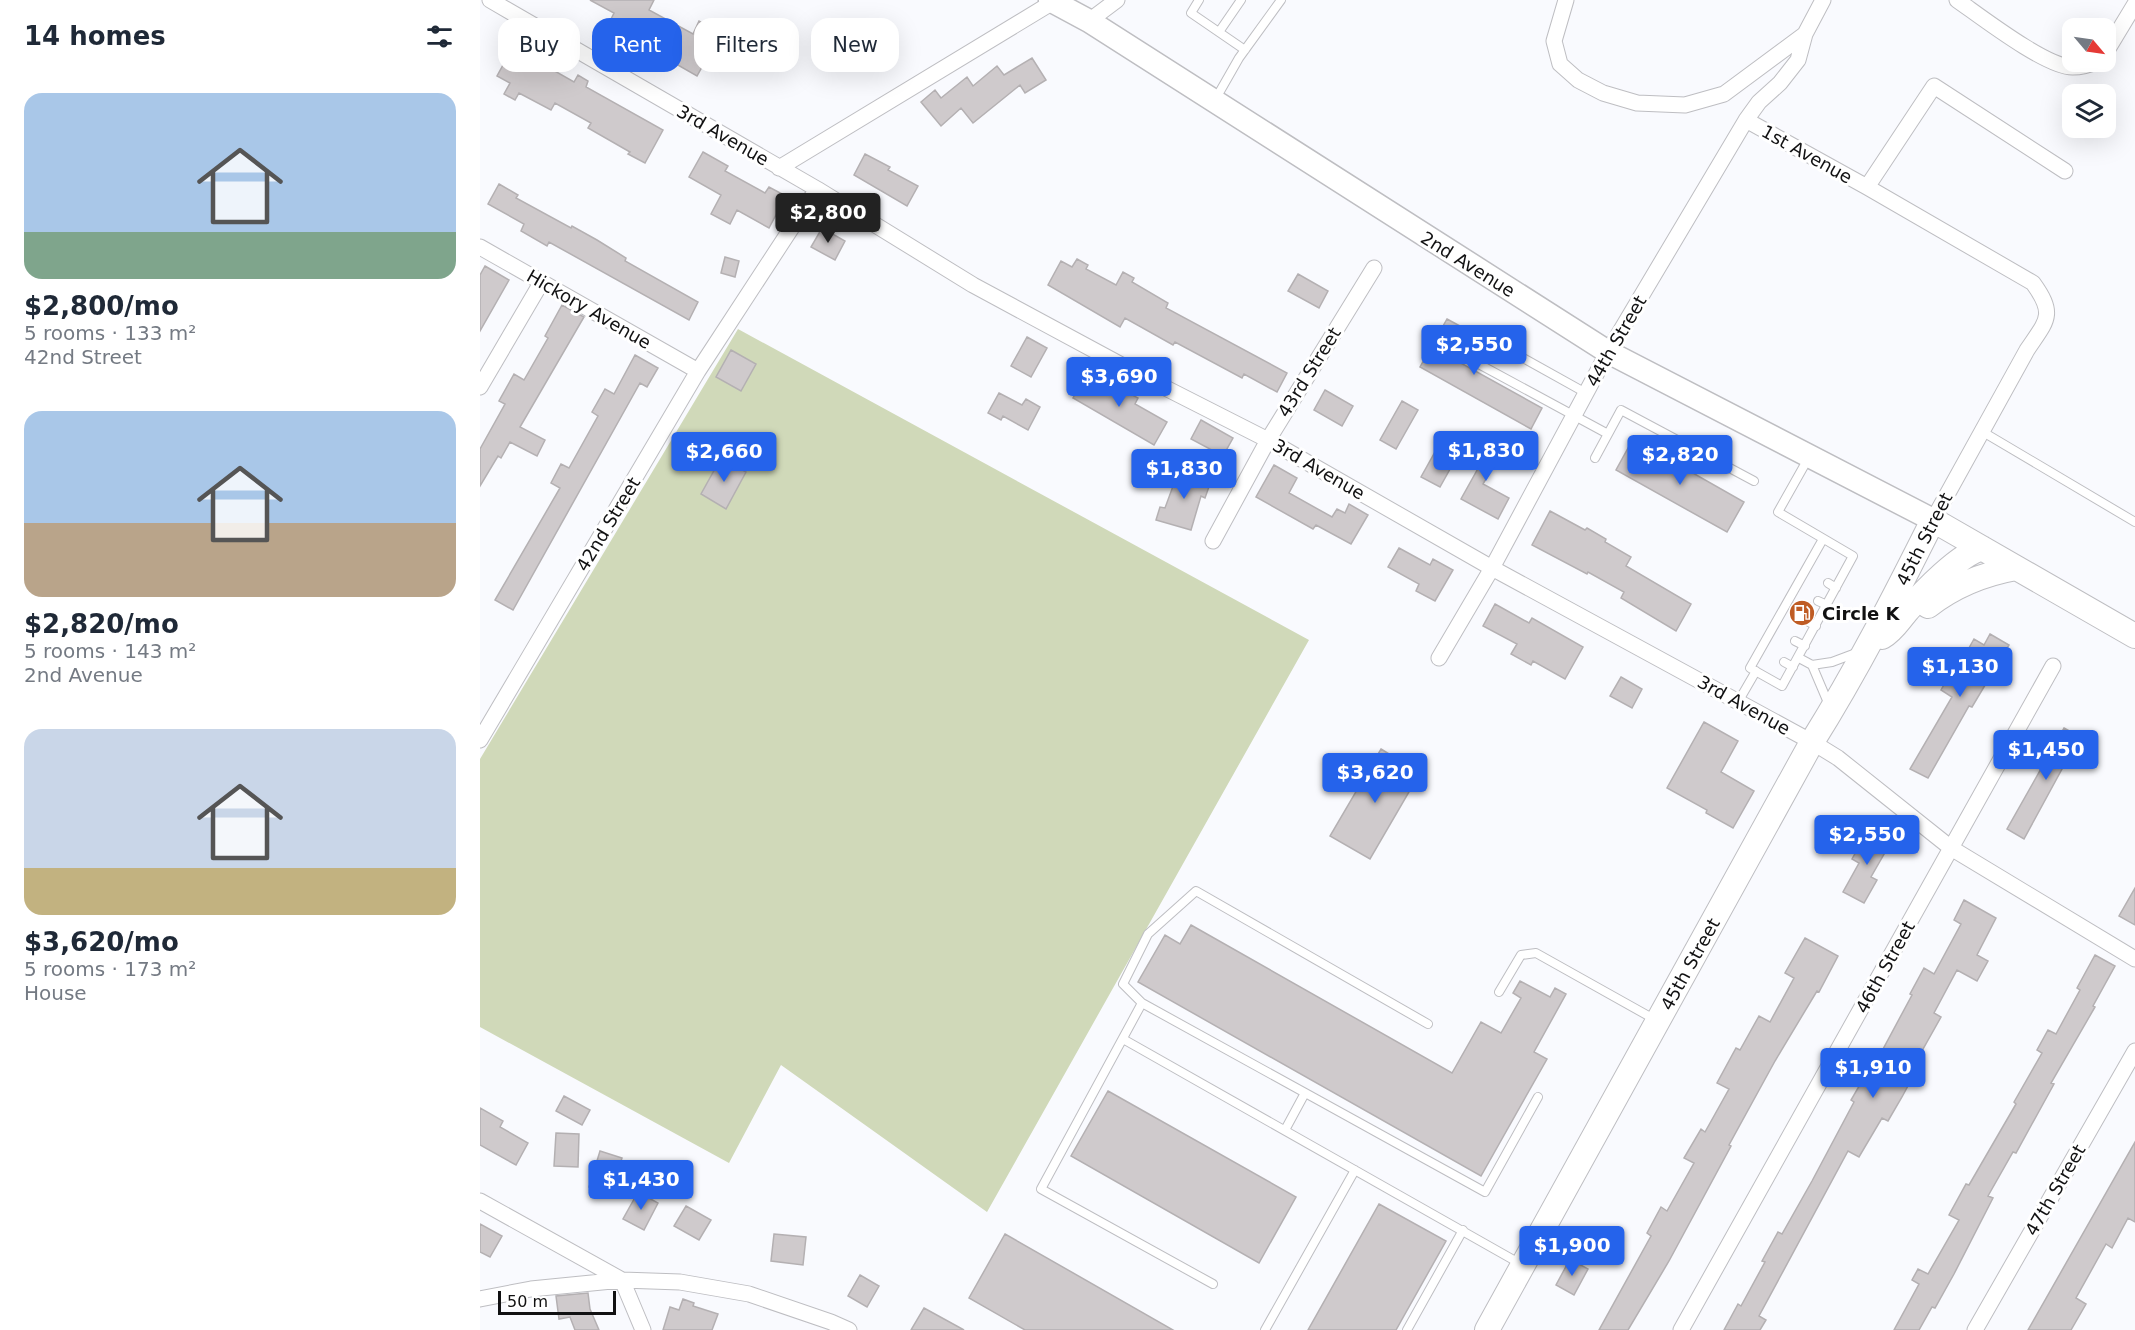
<!DOCTYPE html>
<meta charset="utf-8">
<style>
:root{--surface:#fff;--page:#f6f6f7;--text:#1f2937;--muted:#747a83;--accent:#2563eb}
body{margin:0;font-family:"DejaVu Sans",sans-serif;background:var(--page);color:var(--text);height:100vh;display:flex;flex-direction:column;font-size:22px;white-space:nowrap}
*{box-sizing:border-box;margin:0}
p{font-size:20px;color:var(--muted)}
.icon{flex:none;width:33px;height:33px;fill:none;stroke:currentColor;stroke-width:2;stroke-linecap:round;stroke-linejoin:round}
.map{position:relative;flex:1;overflow:hidden}
.drawer{display:flex;flex-direction:column;background:var(--surface);width:480px}
.drawer>*{flex:none}
.guide{position:absolute;left:18px;top:18px;width:570px;height:54px;display:flex;gap:12px}
.needle{width:39px;rotate:119deg}
.controls{position:absolute;left:1582px;top:18px;display:grid;gap:12px}
.controls a{display:grid;place-items:center;width:54px;height:54px;border-radius:12px;background:var(--surface);box-shadow:0 6px 24px #0002;font-size:30px}
.scale{position:absolute;left:18px;bottom:15px;width:118px;box-sizing:border-box;padding-left:6px;border:3px solid #111112;border-top:0;font-size:16px;line-height:21px;white-space:nowrap;color:#111112;-webkit-text-stroke:4px #fff;paint-order:stroke}
.price{position:absolute;translate:-50% -51px;padding:0 14px;border-radius:6px;background:var(--accent);color:#fff;font-size:20px;line-height:39px;filter:drop-shadow(0 2px 3px #0008)}
.price::after{content:'';position:absolute;left:50%;top:36px;width:18px;height:14px;margin-left:-9px;background:inherit;clip-path:polygon(0 0,100% 0,50% 100%)}
.price.selected{background:#222;color:#fff}
ul{padding:0;list-style:none}
li{display:grid;align-content:center;gap:12px;height:318px;padding:0 24px}
li span{display:grid;place-items:center;height:186px;border-radius:18px;color:#555}
li>.icon{margin-inline-start:auto}
span .icon{width:108px;height:108px;fill:#fffc;stroke-width:1}
li b{font-size:26px}
h2{display:flex;justify-content:space-between;align-items:center;height:72px;padding:0 24px;font-size:26px}
.pill{padding:0 21px;border-radius:18px;background:var(--surface);box-shadow:0 6px 24px #0002;font-size:21px;line-height:54px}
.pill.selected{background:var(--accent);color:#fff}
main{display:flex;flex:1;min-height:0}
.map>svg:first-child{display:block}
.green{fill:#d0d9b9}
.building{fill:#cfcacc;stroke:#b4b0b2;stroke-width:1.5}
.lines{fill:none;stroke-linecap:round;stroke-linejoin:round}
.lane-casing{stroke:#bebec2;stroke-width:10}
.street-casing{stroke:#bebec2;stroke-width:17}
.secondary-casing{stroke:#bebec2;stroke-width:25}
.primary-casing{stroke:#bebec2;stroke-width:26}
.lane{stroke:#fff;stroke-width:8}
.street{stroke:#fff;stroke-width:15}
.secondary{stroke:#fff;stroke-width:22}
.primary{stroke:#fff;stroke-width:24}
.labels{text-anchor:middle;dominant-baseline:central;stroke-width:6;stroke-linejoin:round;paint-order:stroke}
.street-label{font-size:18px;fill:#111112;stroke:#fff}
.poi-label{font-size:18px;font-weight:bold;fill:#111112;stroke:#fff;text-anchor:start}
</style>
<main>
<section class="drawer">
<h2>14 homes<svg class="icon" aria-label="filters" viewBox="0 0 24 24"><path d="M4 7h16M4 17h16"/><circle cx="9" cy="7" r="2"/><circle cx="15" cy="17" r="2"/></svg></h2>
<ul>
<li><span style="background:linear-gradient(#a9c7e8 75%,#7fa58c 0)"><svg class="icon" aria-label="home" viewBox="0 0 24 24"><path d="M3 11l9-7 9 7M6 9v11h12V9"/></svg></span><div><b>$2,800/mo</b><p>5 rooms · 133 m²</p><p>42nd Street</p></div></li>
<li><span style="background:linear-gradient(#a9c7e8 60%,#b9a48a 0)"><svg class="icon" aria-label="home" viewBox="0 0 24 24"><path d="M3 11l9-7 9 7M6 9v11h12V9"/></svg></span><div><b>$2,820/mo</b><p>5 rooms · 143 m²</p><p>2nd Avenue</p></div></li>
<li><span style="background:linear-gradient(#c9d6e8 75%,#c2b280 0)"><svg class="icon" aria-label="home" viewBox="0 0 24 24"><path d="M3 11l9-7 9 7M6 9v11h12V9"/></svg></span><div><b>$3,620/mo</b><p>5 rooms · 173 m²</p><p>House</p></div></li>
</ul>
</section>
<div class="map">
<svg width="1655" height="1330" viewBox="0 0 1655 1330">
<rect width="100%" height="100%" fill="#f9fafe"/>
<!-- green -->
<path class="green" d="M 258,329 L 829,640 L 507,1212 L 301,1065 L 249,1163 L 0,1027 L 0,759 Z"/>
<!-- building -->
<path class="building" d="M 110,0 L 174,0 L 169,10 L 213,34 L 219,21 L 241,33 L 217,76 L 196,64 L 197,62 L 128,25 L 134,13 Z
M 34,45 L 58,58 L 57,61 L 94,82 L 98,75 L 108,81 L 106,87 L 183,130 L 165,163 L 148,154 L 150,152 L 108,128 L 111,123 L 75,103 L 71,110 L 39,93 L 35,100 L 24,94 L 30,83 L 17,76 Z
M 552,58 L 566,80 L 545,93 L 540,85 L 493,123 L 481,108 L 461,126 L 441,102 L 455,90 L 461,98 L 487,77 L 493,86 L 517,66 L 524,75 Z
M 223,152 L 248,166 L 245,171 L 285,193 L 289,187 L 306,196 L 289,228 L 257,210 L 250,224 L 231,214 L 241,195 L 209,177 Z
M 385,154 L 410,167 L 408,170 L 438,186 L 427,206 L 374,175 Z
M 19,184 L 38,195 L 36,198 L 91,228 L 92,226 L 117,240 L 146,258 L 145,261 L 218,302 L 209,320 L 69,242 L 67,246 L 41,231 L 44,224 L 8,204 Z
M 342,228 L 365,241 L 355,260 L 331,247 Z
M 245,257 L 259,261 L 255,277 L 241,273 Z
M 597,259 L 608,265 L 606,269 L 636,285 L 643,272 L 654,278 L 652,282 L 688,303 L 686,308 L 807,373 L 797,392 L 764,374 L 762,378 L 695,342 L 693,345 L 645,318 L 640,327 L 568,285 L 581,261 L 592,267 Z
M 5,266 L 29,280 L 0,331 L 0,275 Z
M 818,274 L 848,291 L 839,308 L 808,291 Z
M 82,305 L 104,317 L 40,427 L 65,440 L 57,456 L 30,442 L 21,458 L 18,456 L 0,486 L 0,449 L 25,404 L 19,401 L 34,374 L 44,380 L 68,338 L 65,336 Z
M 967,319 L 993,333 L 977,361 L 1062,408 L 1051,429 L 940,367 Z
M 547,337 L 567,348 L 551,377 L 531,366 Z
M 251,350 L 276,364 L 261,391 L 236,377 Z
M 155,355 L 178,368 L 167,387 L 160,383 L 33,610 L 15,600 L 80,488 L 71,483 L 81,464 L 89,468 L 118,416 L 112,412 L 125,389 L 134,394 Z
M 608,371 L 658,398 L 655,404 L 687,422 L 674,445 L 593,398 Z
M 845,390 L 873,406 L 862,426 L 834,410 Z
M 519,393 L 542,405 L 546,399 L 560,407 L 548,430 L 523,416 L 521,420 L 508,413 Z
M 922,401 L 938,410 L 916,449 L 900,440 Z
M 721,420 L 753,438 L 743,456 L 711,439 Z
M 965,434 L 984,444 L 960,487 L 941,477 Z
M 1005,438 L 1024,448 L 1003,484 L 1029,498 L 1018,519 L 981,499 L 1001,463 L 994,459 Z
M 1153,439 L 1264,502 L 1247,532 L 1136,470 Z
M 241,458 L 266,472 L 246,509 L 221,494 Z
M 794,465 L 817,478 L 809,493 L 852,517 L 857,509 L 865,513 L 869,504 L 888,515 L 871,544 L 836,525 L 833,529 L 776,497 Z
M 699,470 L 731,481 L 725,498 L 721,496 L 711,530 L 676,520 L 680,507 L 685,508 Z
M 1070,511 L 1105,530 L 1107,528 L 1126,539 L 1125,542 L 1151,557 L 1146,566 L 1211,604 L 1196,631 L 1141,598 L 1144,592 L 1108,572 L 1107,574 L 1052,545 Z
M 919,548 L 950,565 L 953,559 L 973,570 L 955,601 L 936,591 L 939,584 L 908,567 Z
M 1015,604 L 1049,623 L 1052,618 L 1103,647 L 1085,679 L 1053,661 L 1051,665 L 1031,654 L 1037,644 L 1003,626 Z
M 1510,634 L 1529,645 L 1492,707 L 1489,706 L 1448,778 L 1430,769 L 1472,697 L 1461,690 L 1473,669 L 1476,671 L 1494,639 L 1504,645 Z
M 1141,677 L 1162,689 L 1152,708 L 1130,696 Z
M 1224,722 L 1258,741 L 1241,772 L 1274,791 L 1253,828 L 1226,813 L 1227,810 L 1187,788 Z
M 1584,728 L 1602,738 L 1597,747 L 1606,753 L 1600,765 L 1588,758 L 1544,839 L 1527,829 Z
M 901,749 L 940,773 L 890,859 L 850,836 Z
M 1389,829 L 1411,842 L 1391,877 L 1397,880 L 1384,903 L 1363,892 L 1379,863 L 1372,859 Z
M 1655,888 L 1655,925 L 1639,916 Z
M 1484,900 L 1516,918 L 1497,955 L 1508,961 L 1497,981 L 1477,970 L 1454,1013 L 1461,1017 L 1433,1067 L 1437,1069 L 1422,1097 L 1408,1121 L 1402,1118 L 1379,1157 L 1368,1151 L 1279,1316 L 1286,1320 L 1280,1330 L 1244,1330 L 1258,1304 L 1261,1306 L 1285,1262 L 1282,1261 L 1298,1232 L 1302,1234 L 1332,1181 L 1374,1102 L 1371,1100 L 1385,1076 L 1388,1077 L 1432,995 L 1430,994 L 1444,968 L 1454,974 L 1481,924 L 1474,920 Z
M 711,925 L 972,1073 L 1001,1022 L 1021,1033 L 1041,998 L 1033,993 L 1040,981 L 1070,997 L 1075,988 L 1086,994 L 1054,1052 L 1067,1059 L 1001,1176 L 658,982 L 685,935 L 700,944 Z
M 1325,938 L 1358,956 L 1339,992 L 1337,991 L 1295,1061 L 1249,1145 L 1251,1146 L 1189,1261 L 1148,1330 L 1119,1330 L 1171,1236 L 1167,1233 L 1181,1207 L 1187,1211 L 1214,1163 L 1204,1158 L 1221,1129 L 1225,1132 L 1249,1089 L 1237,1083 L 1256,1048 L 1260,1050 L 1279,1016 L 1290,1022 L 1314,978 L 1305,973 Z
M 1615,955 L 1635,966 L 1613,1006 L 1615,1007 L 1571,1083 L 1574,1084 L 1536,1153 L 1533,1152 L 1508,1196 L 1513,1198 L 1474,1274 L 1455,1308 L 1452,1307 L 1439,1330 L 1414,1330 L 1439,1284 L 1432,1280 L 1438,1269 L 1448,1274 L 1479,1220 L 1469,1215 L 1486,1184 L 1489,1185 L 1536,1104 L 1534,1102 L 1562,1053 L 1557,1050 L 1568,1030 L 1576,1034 L 1600,990 L 1597,988 Z
M 628,1091 L 816,1197 L 779,1263 L 591,1156 Z
M 84,1096 L 110,1110 L 102,1125 L 76,1111 Z
M 0,1108 L 23,1121 L 20,1127 L 48,1143 L 36,1165 L 0,1145 Z
M 76,1133 L 99,1134 L 98,1167 L 74,1166 Z
M 1655,1142 L 1655,1222 L 1648,1218 L 1632,1248 L 1626,1244 L 1596,1298 L 1606,1304 L 1591,1330 L 1548,1330 Z
M 120,1151 L 142,1158 L 131,1193 L 109,1187 Z
M 158,1192 L 178,1203 L 164,1230 L 143,1219 Z
M 899,1204 L 966,1241 L 916,1330 L 828,1330 Z
M 206,1206 L 231,1220 L 219,1240 L 194,1226 Z
M 0,1224 L 22,1236 L 10,1257 L 0,1252 Z
M 294,1234 L 326,1237 L 323,1265 L 291,1261 Z
M 525,1234 L 693,1330 L 545,1330 L 489,1298 Z
M 1090,1259 L 1108,1269 L 1094,1295 L 1076,1285 Z
M 380,1275 L 399,1286 L 387,1307 L 368,1296 Z
M 108,1293 L 110,1309 L 119,1330 L 95,1330 L 90,1317 L 79,1319 L 76,1296 Z
M 203,1299 L 214,1303 L 213,1306 L 238,1314 L 232,1330 L 183,1330 L 190,1307 L 199,1310 Z
M 444,1308 L 484,1330 L 431,1330 Z"/>
<g class="lines">
<!-- lane casing -->
<g class="lane-casing">
<path id="lane" d="M 719,0 L 711,13 L 765,50
M 739,32 L 761,0
M 735,100 L 759,58 L 801,0
M 1106,393 L 1009,339 L 995,362 L 1128,434
M 1503,432 L 1655,522
M 1329,457 L 1298,512 L 1373,556 L 1302,686 L 1270,668 L 1343,539
M 1115,458 L 1141,410 L 1274,481
M 1348,583 L 1356,588
M 1338,601 L 1347,605
M 1327,621 L 1336,626
M 1315,641 L 1325,646
M 1319,658 L 1332,665 L 1349,705
M 1304,662 L 1313,667
M 1332,665 L 1352,662 L 1376,653
M 1258,702 L 1276,671
M 1019,992 L 1041,955 L 1056,953 L 1174,1019
M 662,1003 L 643,984 L 668,934 L 716,891 L 948,1024
M 643,1039 L 1039,1263
M 805,1130 L 825,1093
M 733,1284 L 561,1189 L 662,1003 L 1005,1192 L 1058,1097
M 785,1330 L 875,1170
M 927,1330 L 983,1230"/>
</g>
<!-- street casing -->
<g class="street-casing">
<path id="street" d="M 10,0 L 337,189 L 493,285 L 660,375 L 788,440 L 1012,568 L 1332,742 L 1358,758 L 1471,848 L 1655,959
M 1086,0 L 1074,41 L 1080,64 L 1098,80 L 1123,93 L 1157,103 L 1205,105 L 1244,94 L 1325,34 L 1343,0
M 1477,0 C 1500,16 1567,68 1593,67 C 1600,67 1610,65 1615,62
M 609,21 L 637,0
M 1626,52 L 1655,4
M 1266,120 L 1387,187 L 1553,283 C 1576,315 1567,320 1547,350 L 1453,520
M 299,168 L 573,2
M 1387,187 L 1454,86 L 1585,171
M 0,247 L 218,371
M 0,387 L 61,283
M 733,541 L 788,440 L 894,268
M 959,658 L 1012,568 L 1128,352 L 1266,120 L 1279,102 L 1300,83 L 1318,60 L 1325,34
M 0,740 L 218,371 L 337,189
M 0,1201 L 142,1280 L 200,1282 L 269,1294 L 351,1322 L 369,1330
M 0,1299 L 51,1289 L 142,1280 L 163,1330
M 1201,1330 L 1573,666
M 1495,1330 L 1655,1051"/>
</g>
<!-- secondary casing -->
<g class="secondary-casing">
<path id="secondary" d="M 570,0 L 609,21 L 1128,352 L 1453,520"/>
</g>
<!-- primary casing -->
<g class="primary-casing">
<path id="primary" d="M 1448,606 C 1475,585 1503,574 1536,568
M 1402,637 C 1414,630 1419,620 1428,610 C 1444,591 1479,555 1502,548
M 1007,1330 L 1332,742 C 1377,670 1415,596 1453,520 L 1655,636"/>
</g>
<!-- lane -->
<use href="#lane" class="lane"/>
<!-- street -->
<use href="#street" class="street"/>
<!-- secondary -->
<use href="#secondary" class="secondary"/>
<!-- primary -->
<use href="#primary" class="primary"/>
</g>
<!-- icons -->
<defs>
<g id="fuel-disc" transform="scale(1.35)"><circle r="9.5" fill="#bf5c24" stroke="#fff"/><path d="M-5.5-6h7V0h2V4h1.3V-2.5L3-4.5l.8-.8L6-3V5H2.5V1h-1V6h-7ZM-4.2-4.7v3.2H.2V-4.7Z" fill="#fff"/></g>
</defs>
<g fill-rule="evenodd">
<use href="#fuel-disc" x="1322" y="613"/>
</g>
<g class="labels">
<!-- street labels -->
<g class="street-label">
<text transform="translate(243 135) rotate(30)">3rd Avenue</text>
<text transform="translate(1327 154) rotate(29)">1st Avenue</text>
<text transform="translate(988 264) rotate(32)">2nd Avenue</text>
<text transform="translate(109 309) rotate(30)">Hickory Avenue</text>
<text transform="translate(1136 341) rotate(-60)">44th Street</text>
<text transform="translate(829 372) rotate(-58)">43rd Street</text>
<text transform="translate(839 469) rotate(30)">3rd Avenue</text>
<text transform="translate(128 524) rotate(-59)">42nd Street</text>
<text transform="translate(1444 539) rotate(-63)">45th Street</text>
<text transform="translate(1264 705) rotate(29)">3rd Avenue</text>
<text transform="translate(1210 964) rotate(-61)">45th Street</text>
<text transform="translate(1405 967) rotate(-61)">46th Street</text>
<text transform="translate(1575 1190) rotate(-60)">47th Street</text>
</g>
<!-- poi labels -->
<g class="poi-label">
<text x="1342" y="613">Circle K</text>
</g>
</g>
</svg>
<div class="controls">
<a><svg class="needle" viewBox="-14 -14 28 28"><path d="M0-13l5 13h-10z" fill="#e53935"/><path d="M0 13l5-13h-10z" fill="#747a83"/></svg></a>
<a><svg class="icon" aria-label="layers" viewBox="0 0 24 24"><path d="M12 4l9 5-9 5-9-5zM3 14l9 5 9-5"/></svg></a>
</div>
<div class="scale">50 m</div>
<b class="price selected" style="left:348px;top:244px">$2,800</b>
<b class="price" style="left:994px;top:376px">$2,550</b>
<b class="price" style="left:639px;top:408px">$3,690</b>
<b class="price" style="left:1006px;top:482px">$1,830</b>
<b class="price" style="left:244px;top:483px">$2,660</b>
<b class="price" style="left:1200px;top:486px">$2,820</b>
<b class="price" style="left:704px;top:500px">$1,830</b>
<b class="price" style="left:1480px;top:698px">$1,130</b>
<b class="price" style="left:1566px;top:781px">$1,450</b>
<b class="price" style="left:895px;top:804px">$3,620</b>
<b class="price" style="left:1387px;top:866px">$2,550</b>
<b class="price" style="left:1393px;top:1099px">$1,910</b>
<b class="price" style="left:161px;top:1211px">$1,430</b>
<b class="price" style="left:1092px;top:1277px">$1,900</b>
<div class="guide">
<a class="pill">Buy</a>
<a class="pill selected">Rent</a>
<a class="pill">Filters</a>
<a class="pill">New</a>
</div>
</div>
</main>
